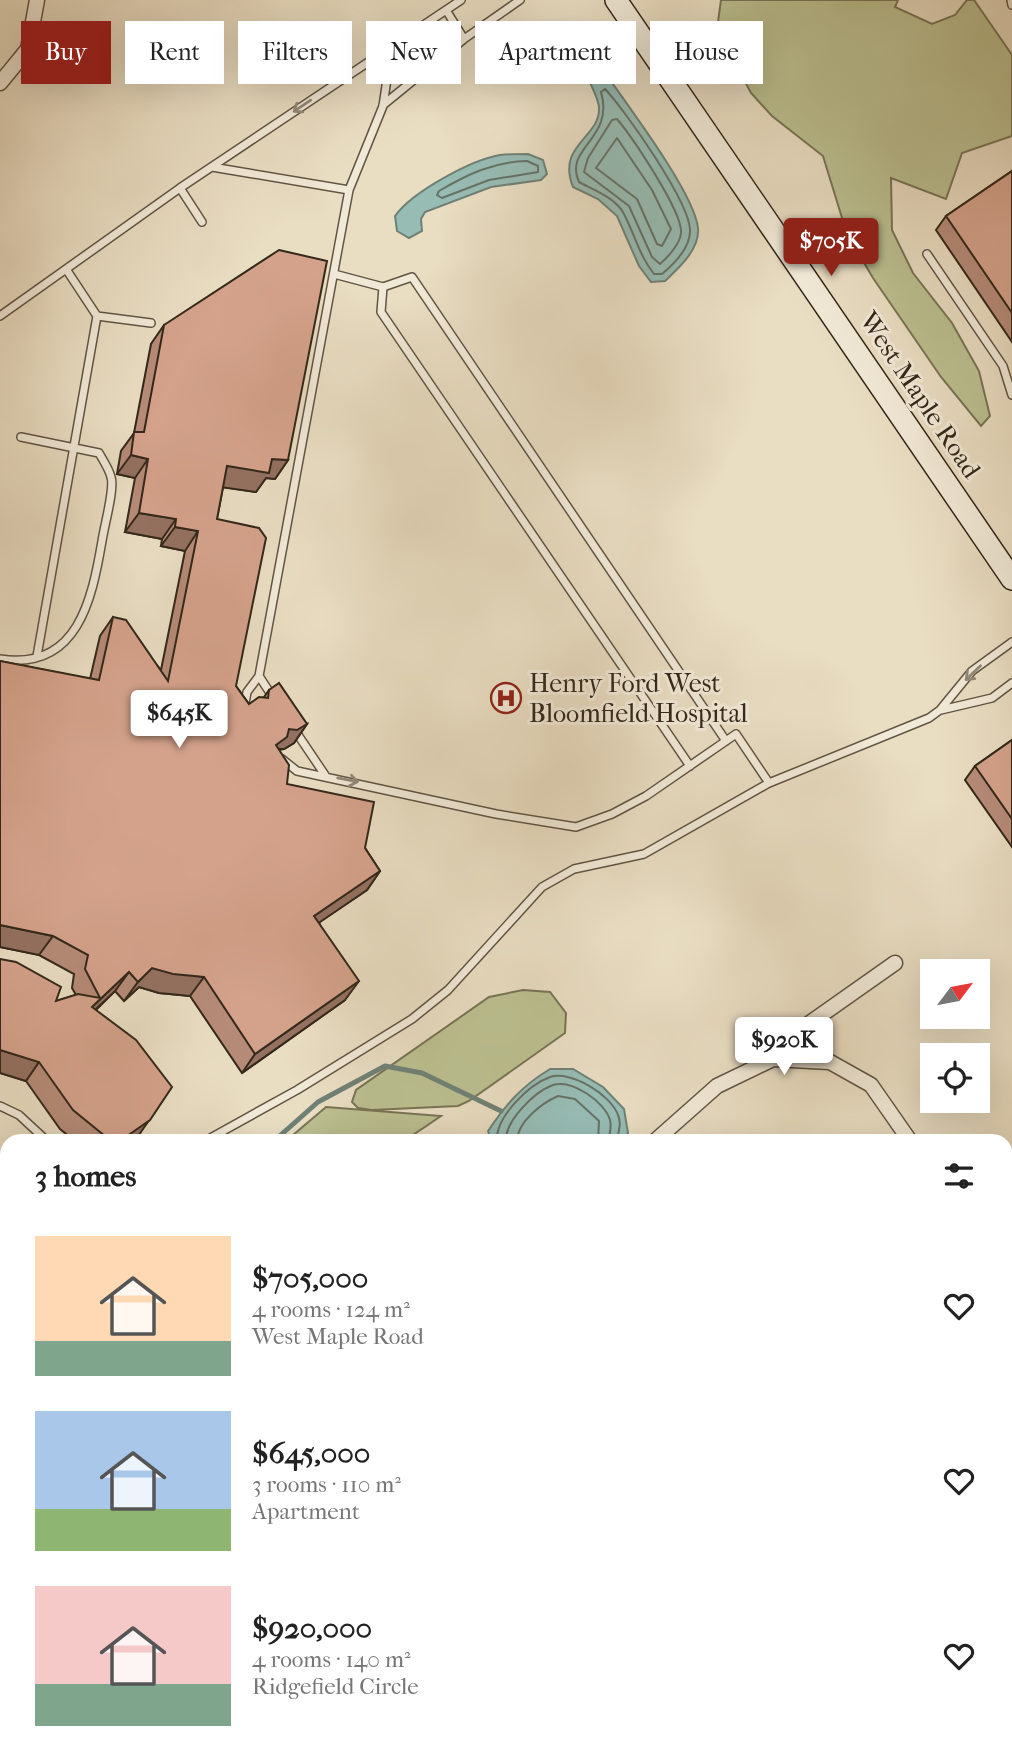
<!DOCTYPE html>
<meta charset="utf-8">
<style>
:root{--surface:#fff;--page:#f6f6f6;--text:#222;--muted:#767676;--accent:#8f2418}
body{margin:0;font-family:"IM FELL French Canon",serif;background:var(--page);color:var(--text);height:100vh;display:flex;flex-direction:column;font-size:26px;white-space:nowrap}
*{box-sizing:border-box;margin:0}
p{font-size:23px;color:var(--muted)}
.icon{flex:none;width:38px;height:38px;fill:none;stroke:currentColor;stroke-width:2;stroke-linecap:round;stroke-linejoin:round}
.map{position:relative;flex:1;overflow:hidden}
.details{position:absolute;left:0px;top:1134px;width:1013px;height:625px;display:flex;flex-direction:column;background:var(--surface);border-radius:21px 21px 0 0;box-shadow:0 7px 28px #0002}
.details>*{flex:none}
.banner{position:absolute;left:21px;top:21px;width:971px;height:63px;display:flex;gap:14px}
.needle{width:46px;rotate:58deg}
.controls{position:absolute;left:920px;top:959px;display:grid;gap:14px}
.controls a{display:grid;place-items:center;width:70px;height:70px;border-radius:0px;background:var(--surface);box-shadow:0 7px 28px #0002;font-size:35px}
.price{position:absolute;translate:-50% -60px;padding:0 16px;border-radius:7px;background:#fff;color:#222;font-size:23px;line-height:46px;filter:drop-shadow(0 2px 4px #0008)}
.price::after{content:'';position:absolute;left:50%;top:42px;width:21px;height:16px;margin-left:-10px;background:inherit;clip-path:polygon(0 0,100% 0,50% 100%)}
.price.selected{background:var(--accent);color:#fff}
ul{padding:0;list-style:none}
li{display:flex;align-items:center;gap:21px;height:175px;padding:0 35px}
li span{display:grid;place-items:center;flex:none;width:196px;height:140px;border-radius:0px;color:#555}
li>.icon{margin-inline-start:auto}
span .icon{width:84px;height:84px;fill:#fffc;stroke-width:1}
li b{font-size:30px}
h2{display:flex;justify-content:space-between;align-items:center;height:84px;padding:0 35px;font-size:30px}
.tag{padding:0 24px;border-radius:0px;background:var(--surface);box-shadow:0 7px 28px #0002;font-size:24px;line-height:63px}
.tag.selected{background:var(--accent);color:#fff}
.map>svg:first-child{display:block}
.green{fill:#bbbf90;stroke:#787455;stroke-width:2}
.water{fill:#97bcb4;stroke:#6f8176;stroke-width:2}
.lines{fill:none;stroke-linecap:round;stroke-linejoin:round}
.shore{stroke:#667267;stroke-width:2}
.stream{stroke:#6f8176;stroke-width:5}
.service-casing{stroke:#615544;stroke-width:10}
.minor-casing{stroke:#615544;stroke-width:17}
.secondary-casing{stroke:#34281a;stroke-width:24}
.service{stroke:#f1e9d7;stroke-width:7}
.minor{stroke:#f1e9d7;stroke-width:14}
.secondary{stroke:#f1e9d7;stroke-width:21}
.wall{fill:#b68b78;stroke:#34281a;stroke-width:2}
.shaded-wall{fill:#947161;stroke:#34281a;stroke-width:2}
.building{fill:#d4a28b;stroke:#34281a;stroke-width:2}
.oneway{stroke:#928878}
.labels{text-anchor:middle;dominant-baseline:central;stroke-width:6;stroke-linejoin:round;paint-order:stroke}
.street-label{font-size:26px;fill:#34281a;stroke:#f1e9d7}
.poi-label{font-size:26px;fill:#34281a;stroke:#f1e9d7;text-anchor:start}
</style>
<div class="map">
<svg width="1012" height="1758" viewBox="0 0 1012 1758">
<rect width="100%" height="100%" fill="#e9ddc2"/>
<filter id="stains"><feTurbulence type="fractalNoise" baseFrequency=".00286" numOctaves="4"/><feColorMatrix values="0 0 0 0 .2 0 0 0 0 .09 0 0 0 0 .02 0 0 0 .5 -.17"/></filter>
<radialGradient id="worn" r=".72"><stop offset=".6" stop-color="#630" stop-opacity="0"/><stop offset="1" stop-color="#630" stop-opacity=".3"/></radialGradient>
<!-- green -->
<path class="green" d="M 721,0 L 898,0 L 895,7 L 932,24 L 955,15 L 967,0 L 974,0 L 1012,55 L 1012,136 L 962,153 L 946,199 L 891,178 L 892,230 L 913,273 L 952,323 L 979,371 L 990,416 L 981,426 L 941,377 L 873,278 L 847,234 L 823,156 L 772,116 L 751,93 L 717,29 Z
M 523,990 L 550,992 L 566,1013 L 565,1033 L 469,1101 L 458,1106 L 372,1110 L 358,1108 L 352,1102 L 356,1090 L 489,997 Z
M 326,1107 L 441,1116 L 404,1141 L 286,1141 Z
M 7,1338 L 7,1542 L 0,1534 L 0,1344 Z
M 7,1656 L 7,1743 C 0,1720 0,1679 7,1656 Z
M 12,1752 L 111,1752 L 101,1758 L 16,1758 Z"/>
<!-- water -->
<path class="water" d="M 584,50 L 591,53 C 615,89 694,190 698,228 C 700,249 679,268 665,281 L 651,282 L 639,266 L 617,216 L 598,199 L 573,187 C 556,144 601,138 599,107 C 597,92 585,74 578,60 Z
M 528,154 L 543,160 L 547,174 L 541,180 L 491,187 L 425,212 L 421,219 L 422,231 L 409,238 L 397,231 L 395,216 C 412,192 471,160 500,155 C 509,154 519,154 528,154 Z
M 550,1069 L 573,1069 L 603,1087 L 624,1109 L 628,1133 L 623,1141 L 491,1141 L 488,1131 C 506,1104 522,1086 550,1069 Z"/>
<g class="lines">
<!-- shore -->
<path class="shore" d="M 605,89 C 625,110 691,204 690,231 C 690,248 674,264 662,274 L 654,274 C 639,255 635,235 624,214 C 616,198 594,190 579,182 C 563,148 615,139 601,92 Z
M 617,119 C 632,137 683,212 681,233 C 680,244 668,257 660,264 L 652,257 L 629,206 L 584,172 L 588,158 L 612,120 Z
M 617,138 L 652,190 L 671,229 L 662,246 L 657,244 L 637,199 L 596,168 Z
M 527,161 L 538,166 L 538,172 L 489,180 L 442,198 L 437,195 L 439,191 C 468,174 493,162 527,161 Z
M 497,1141 C 495,1118 528,1085 550,1077 C 571,1070 611,1095 618,1115 C 622,1124 618,1132 617,1141
M 506,1141 C 505,1121 534,1092 553,1085 C 572,1079 605,1102 610,1120 C 612,1128 609,1133 609,1141
M 517,1141 C 517,1122 542,1103 558,1096 L 575,1099 L 599,1121 L 598,1141"/>
<!-- stream -->
<path class="stream" d="M 274,1141 L 318,1102 L 385,1066 L 422,1073 L 501,1111
M 0,1253 L 7,1253"/>
<!-- service casing -->
<g class="service-casing">
<path id="service" d="M 1011,0 L 1012,5
M 446,10 L 464,39
M 383,105 L 464,39 L 520,0
M 212,167 L 349,190
M 180,188 L 202,222
M 927,254 L 1003,366 L 1012,395
M 334,274 L 383,287 L 412,277 L 726,741
M 383,287 L 381,312 L 690,766
M 0,316 L 180,188 L 461,0
M 97,316 L 151,323
M 37,656 L 97,316 L 66,269
M 0,659 C 78,671 92,599 102,541 C 104,526 115,489 111,477 C 109,469 103,460 99,453 L 21,437
M 259,676 L 274,699
M 249,709 L 245,703 L 247,692 L 259,676 L 349,190 L 383,106 L 392,45
M 941,710 L 992,698 L 1012,683
M 294,729 L 325,775
M 282,759 L 297,771 L 496,814 L 576,827 L 612,814 L 646,796 L 736,734 L 769,783
M 0,1106 L 19,1115 L 47,1141
M 205,1141 L 297,1090 L 412,1019 L 448,990 L 542,887 L 574,869 L 644,854 L 769,783 L 929,718 L 940,710 L 972,671 L 1012,642
M 1006,1300 L 1012,1309
M 1006,1369 L 1012,1378
M 324,1752 L 328,1758
M 969,1752 L 969,1758
M 260,1758 L 269,1752"/>
</g>
<!-- minor casing -->
<g class="minor-casing">
<path id="minor" d="M 0,83 L 28,49 L 37,0
M 794,1060 L 807,1025 L 895,963
M 655,1141 L 717,1086 L 773,1059 L 830,1062 L 871,1085 L 910,1141
M 1006,1242 L 1012,1244
M 1006,1515 L 1012,1502
M 1006,1522 L 1012,1542
M 1006,1727 L 1012,1726
M 776,1752 L 783,1757
M 830,1752 L 833,1758"/>
</g>
<!-- secondary casing -->
<g class="secondary-casing">
<path id="secondary" d="M 616,0 L 1012,579"/>
</g>
<!-- service -->
<use href="#service" class="service"/>
<!-- minor -->
<use href="#minor" class="minor"/>
<!-- secondary -->
<use href="#secondary" class="secondary"/>
</g>
<!-- wall -->
<path class="wall" d="M 1012,171 L 1012,342 L 936,230 L 946,216 Z
M 164,325 L 288,460 L 275,479 L 266,478 L 256,492 L 223,487 L 217,519 L 236,686 L 249,704 L 264,697 L 269,690 L 307,724 L 294,743 L 284,749 L 279,750 L 287,784 L 365,848 L 380,871 L 367,890 L 319,922 L 345,1000 L 242,1073 L 190,996 L 159,993 L 139,987 L 124,1001 L 115,991 L 96,1010 L 136,1139 L 133,1141 L 75,1141 L 60,1129 L 26,1081 L 0,1073 L 0,959 L 56,1001 L 76,995 L 72,988 L 74,974 L 39,955 L 0,947 L 0,661 L 90,679 L 100,636 L 113,617 L 161,670 L 185,551 L 161,546 L 162,539 L 125,532 L 135,478 L 117,474 L 121,451 L 134,433 L 151,344 Z
M 1012,740 L 1012,847 L 965,780 L 975,766 Z
M 7,1156 L 7,1201 L 0,1194 L 0,1163 Z
M 347,1752 L 390,1752 L 381,1758 L 351,1758 Z
M 392,1752 L 542,1752 L 546,1758 L 393,1758 Z"/>
<!-- shaded-wall -->
<path class="shaded-wall" d="M 131,455 L 148,459 L 135,478 L 117,474 Z
M 272,459 L 288,460 L 275,479 L 266,478 L 256,492 L 213,486 L 227,466 Z
M 139,513 L 176,519 L 162,539 L 125,532 Z
M 175,527 L 198,531 L 185,551 L 161,546 Z
M 307,724 L 294,743 L 284,749 L 279,749 L 274,756 L 276,745 L 289,729 Z
M 380,871 L 367,890 L 301,935 L 314,916 Z
M 0,925 L 53,936 L 39,955 L 0,947 Z
M 152,968 L 204,977 L 190,996 L 159,993 L 139,987 L 124,1001 L 138,982 Z
M 129,972 L 115,991 L 78,1026 L 92,1007 Z
M 359,981 L 345,1000 L 242,1073 L 255,1054 Z
M 0,1050 L 39,1062 L 26,1081 L 0,1073 Z
M 159,1106 L 136,1139 L 133,1141 L 120,1141 Z
M 379,1752 L 390,1752 L 381,1758 L 370,1758 Z"/>
<!-- building -->
<path class="building" d="M 1012,171 L 1012,313 L 946,216 Z
M 279,250 L 327,261 L 288,460 L 272,459 L 269,473 L 227,466 L 217,519 L 259,528 L 266,538 L 236,686 L 249,704 L 259,697 L 268,698 L 269,690 L 279,683 L 307,724 L 297,730 L 289,729 L 287,737 L 276,745 L 289,765 L 287,784 L 374,802 L 365,848 L 380,871 L 314,916 L 359,981 L 255,1054 L 204,977 L 173,974 L 152,968 L 138,982 L 129,972 L 92,1007 L 136,1040 L 172,1087 L 150,1120 L 120,1141 L 111,1141 L 73,1110 L 39,1062 L 0,1050 L 0,959 L 16,962 L 61,987 L 56,1001 L 78,994 L 100,998 L 85,969 L 88,955 L 53,936 L 0,925 L 0,661 L 99,680 L 113,617 L 126,620 L 168,681 L 198,531 L 175,527 L 176,519 L 139,513 L 148,459 L 131,455 L 134,432 L 144,432 L 164,325 Z
M 1012,740 L 1012,819 L 975,766 Z
M 7,1156 L 7,1190 L 0,1182 L 0,1163 Z
M 367,1752 L 379,1752 L 370,1757 Z
M 404,1752 L 542,1752 L 546,1758 L 407,1758 L 404,1755 Z"/>
<!-- one-way arrows -->
<defs><path id="oneway-shaft" d="M-6 0H5M1.5-3L5.5 0L1.5 3" fill="none" stroke-width="1.6" stroke-linecap="round" stroke-linejoin="round" transform="scale(1.75)"/></defs>
<g class="oneway">
<use href="#oneway-shaft" transform="translate(302 106) rotate(146)"/>
<use href="#oneway-shaft" transform="translate(973 673) rotate(136)"/>
<use href="#oneway-shaft" transform="translate(348 780) rotate(11)"/>
</g>
<!-- icons -->
<defs>
<g id="hospital-ring" transform="scale(1.575)"><circle r="9.5" fill="#f1e9d7" stroke="#8f2418" stroke-width="1.5"/><path d="M-5-5h3v3.5h4V-5h3V5h-3V1.5h-4V5h-3Z" fill="#8f2418"/></g>
</defs>
<g fill-rule="evenodd">
<use href="#hospital-ring" x="506" y="698"/>
</g>
<g class="labels">
<!-- street labels -->
<g class="street-label">
<text transform="translate(920 395) rotate(56)">West Maple Road</text>
</g>
<!-- poi labels -->
<g class="poi-label">
<text x="529" y="683">Henry Ford West<tspan x="529" dy="30">Bloomfield Hospital</tspan></text>
</g>
</g>
<rect width="100%" height="100%" filter="url(#stains)"/>
<rect width="100%" height="100%" fill="url(#worn)"/>
</svg>
<div class="controls">
<a><svg class="needle" viewBox="-14 -14 28 28"><path d="M0-13l5 13h-10z" fill="#e53935"/><path d="M0 13l5-13h-10z" fill="#767676"/></svg></a>
<a><svg class="icon" aria-label="locate" viewBox="0 0 24 24"><circle cx="12" cy="12" r="6"/><path d="M12 2v4M12 18v4M2 12h4M18 12h4"/></svg></a>
</div>
<b class="price selected" style="left:831px;top:278px">$705K</b>
<b class="price" style="left:179px;top:750px">$645K</b>
<b class="price" style="left:784px;top:1077px">$920K</b>
<div class="banner">
<a class="tag selected">Buy</a>
<a class="tag">Rent</a>
<a class="tag">Filters</a>
<a class="tag">New</a>
<a class="tag">Apartment</a>
<a class="tag">House</a>
</div>
<section class="details">
<h2>3 homes<svg class="icon" aria-label="filters" viewBox="0 0 24 24"><path d="M4 7h16M4 17h16"/><circle cx="9" cy="7" r="2"/><circle cx="15" cy="17" r="2"/></svg></h2>
<ul>
<li><span style="background:linear-gradient(#ffd9b3 75%,#7fa58c 0)"><svg class="icon" aria-label="home" viewBox="0 0 24 24"><path d="M3 11l9-7 9 7M6 9v11h12V9"/></svg></span><div><b>$705,000</b><p>4 rooms · 124 m²</p><p>West Maple Road</p></div><svg class="icon" aria-label="heart" viewBox="0 0 24 24"><path d="M12 20l-8-8c-3-5 5-10 8-4 3-6 11-1 8 4z"/></svg></li>
<li><span style="background:linear-gradient(#a9c7e8 70%,#8fb573 0)"><svg class="icon" aria-label="home" viewBox="0 0 24 24"><path d="M3 11l9-7 9 7M6 9v11h12V9"/></svg></span><div><b>$645,000</b><p>3 rooms · 110 m²</p><p>Apartment</p></div><svg class="icon" aria-label="heart" viewBox="0 0 24 24"><path d="M12 20l-8-8c-3-5 5-10 8-4 3-6 11-1 8 4z"/></svg></li>
<li><span style="background:linear-gradient(#f6c9c9 70%,#7fa58c 0)"><svg class="icon" aria-label="home" viewBox="0 0 24 24"><path d="M3 11l9-7 9 7M6 9v11h12V9"/></svg></span><div><b>$920,000</b><p>4 rooms · 140 m²</p><p>Ridgefield Circle</p></div><svg class="icon" aria-label="heart" viewBox="0 0 24 24"><path d="M12 20l-8-8c-3-5 5-10 8-4 3-6 11-1 8 4z"/></svg></li>
</ul>
</section>
</div>
